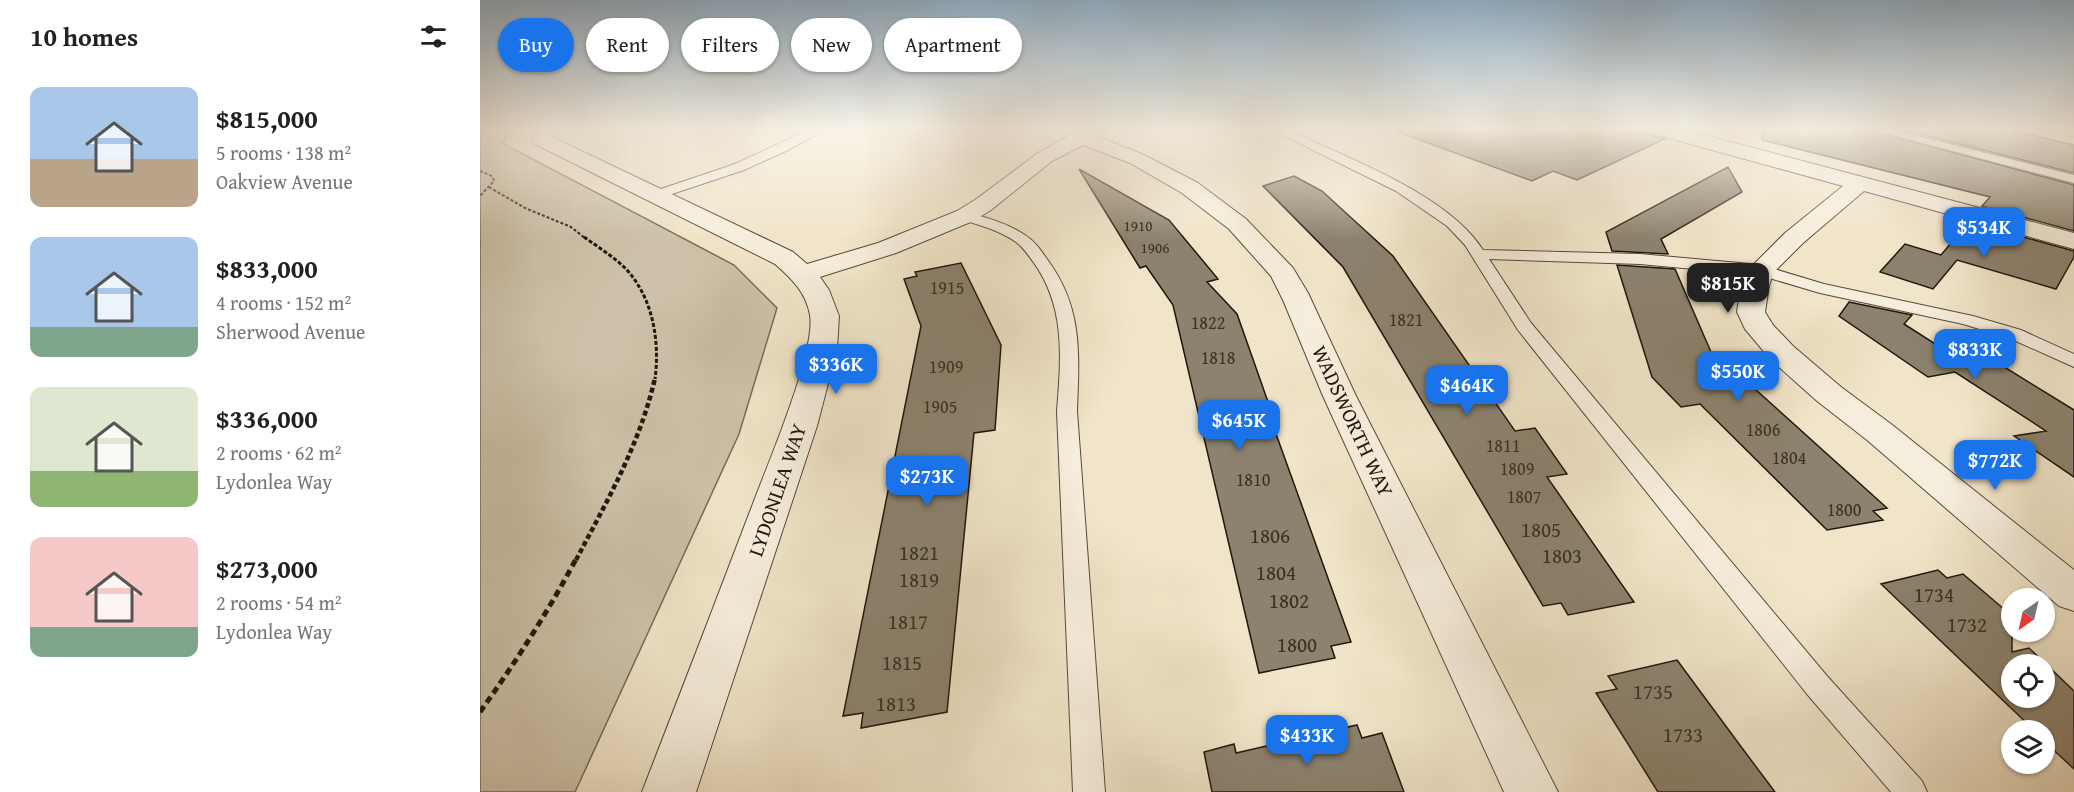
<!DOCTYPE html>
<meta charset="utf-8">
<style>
:root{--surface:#fff;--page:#f6f6f6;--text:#222;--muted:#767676;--accent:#1a73e8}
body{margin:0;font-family:"Gentium Book Plus",serif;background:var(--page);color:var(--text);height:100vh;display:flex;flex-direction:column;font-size:22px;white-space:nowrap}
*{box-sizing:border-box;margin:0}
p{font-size:20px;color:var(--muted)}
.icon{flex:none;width:33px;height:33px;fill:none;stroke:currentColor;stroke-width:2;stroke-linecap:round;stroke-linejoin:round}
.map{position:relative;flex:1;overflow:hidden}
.sheet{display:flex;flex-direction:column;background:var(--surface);width:480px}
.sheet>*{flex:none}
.guide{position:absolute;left:18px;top:18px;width:570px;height:54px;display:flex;gap:12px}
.needle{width:39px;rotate:214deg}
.fabs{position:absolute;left:1521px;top:588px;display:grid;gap:12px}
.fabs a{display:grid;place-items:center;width:54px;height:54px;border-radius:50%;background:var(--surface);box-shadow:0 2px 4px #0004;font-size:30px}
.price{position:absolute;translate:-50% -51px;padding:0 14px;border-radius:12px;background:var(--accent);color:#fff;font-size:20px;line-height:39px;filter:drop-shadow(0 2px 3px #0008)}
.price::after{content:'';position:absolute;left:50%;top:36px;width:18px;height:14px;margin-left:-9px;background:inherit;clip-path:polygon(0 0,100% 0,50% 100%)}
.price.current{background:#222;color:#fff}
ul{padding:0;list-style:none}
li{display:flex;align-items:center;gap:18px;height:150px;padding:0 30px}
li span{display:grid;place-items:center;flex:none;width:168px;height:120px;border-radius:12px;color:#555}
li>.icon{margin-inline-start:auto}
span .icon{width:72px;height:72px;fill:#fffc;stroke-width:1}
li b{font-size:26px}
h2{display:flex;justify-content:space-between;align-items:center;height:72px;padding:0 30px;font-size:26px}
.tag{padding:0 21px;border-radius:27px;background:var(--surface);box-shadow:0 2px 4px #0004;font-size:21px;line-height:54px}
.tag.current{background:var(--accent);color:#fff}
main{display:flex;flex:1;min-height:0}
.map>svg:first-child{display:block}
.green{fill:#cdc2a9;stroke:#766c5a;stroke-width:1.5}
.building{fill:#8c826e;stroke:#1f170c;stroke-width:1.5;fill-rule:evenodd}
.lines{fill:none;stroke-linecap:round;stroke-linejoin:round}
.lane-casing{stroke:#544a3b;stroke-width:2}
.street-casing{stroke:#544a3b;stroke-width:2}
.path-far3{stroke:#1f170c;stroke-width:2;stroke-dasharray:3 2;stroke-linecap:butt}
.path-far2{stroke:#1f170c;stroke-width:3;stroke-dasharray:4 2;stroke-linecap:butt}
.path-far1{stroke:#1f170c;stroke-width:4.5;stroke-dasharray:5 3;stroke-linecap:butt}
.path{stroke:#1f170c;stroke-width:5;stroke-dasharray:7 4.5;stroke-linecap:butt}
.lane{fill:#f6eedc;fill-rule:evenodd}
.street{fill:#f6eedc;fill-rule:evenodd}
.labels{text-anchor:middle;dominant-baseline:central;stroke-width:4.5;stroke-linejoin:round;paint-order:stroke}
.far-number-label{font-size:15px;fill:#3a3224}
.number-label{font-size:18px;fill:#3a3224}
.street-label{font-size:21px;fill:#1f170c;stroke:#f6eedc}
.near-number-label{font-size:21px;fill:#3a3224}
</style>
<main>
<section class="sheet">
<h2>10 homes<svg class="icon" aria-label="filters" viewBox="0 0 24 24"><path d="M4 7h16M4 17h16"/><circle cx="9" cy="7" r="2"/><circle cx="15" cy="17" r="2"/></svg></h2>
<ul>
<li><span style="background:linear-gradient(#a9c7e8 60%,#b9a48a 0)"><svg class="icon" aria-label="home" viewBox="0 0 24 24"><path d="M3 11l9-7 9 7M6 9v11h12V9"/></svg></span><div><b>$815,000</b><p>5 rooms · 138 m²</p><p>Oakview Avenue</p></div></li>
<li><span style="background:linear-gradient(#a9c7e8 75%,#7fa58c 0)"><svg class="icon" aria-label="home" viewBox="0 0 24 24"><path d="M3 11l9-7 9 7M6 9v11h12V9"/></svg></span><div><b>$833,000</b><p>4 rooms · 152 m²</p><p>Sherwood Avenue</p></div></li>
<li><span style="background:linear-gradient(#dfe7d0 70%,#8fb573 0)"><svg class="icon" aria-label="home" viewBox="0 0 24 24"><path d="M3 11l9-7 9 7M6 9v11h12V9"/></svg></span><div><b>$336,000</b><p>2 rooms · 62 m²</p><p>Lydonlea Way</p></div></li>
<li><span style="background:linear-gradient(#f6c9c9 75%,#7fa58c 0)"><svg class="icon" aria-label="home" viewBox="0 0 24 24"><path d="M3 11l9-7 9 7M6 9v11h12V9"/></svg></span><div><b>$273,000</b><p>2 rooms · 54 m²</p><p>Lydonlea Way</p></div></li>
</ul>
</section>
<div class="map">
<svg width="1594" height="792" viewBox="0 0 1594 792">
<rect width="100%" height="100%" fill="#f1e5c9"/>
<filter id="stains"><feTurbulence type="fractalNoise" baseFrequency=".00333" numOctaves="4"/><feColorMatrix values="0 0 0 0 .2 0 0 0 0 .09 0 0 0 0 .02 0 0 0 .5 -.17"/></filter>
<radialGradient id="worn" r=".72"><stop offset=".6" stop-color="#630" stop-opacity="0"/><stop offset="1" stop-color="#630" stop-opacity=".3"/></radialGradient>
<!-- green -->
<path class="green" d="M 0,128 L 33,128 L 22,143 L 254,265 L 297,308 L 259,434 L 95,792 L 0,792 Z"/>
<!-- building -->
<path class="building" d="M 919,128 L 1162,128 L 1166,134 L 1185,139 L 1097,180 L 1073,171 L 1052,181 L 918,132 Z
M 1283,128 L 1383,128 L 1594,185 L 1594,231 L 1502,206 L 1510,197 L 1282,140 Z
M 1416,128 L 1523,128 L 1594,145 L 1594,173 Z
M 1248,167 L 1262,192 L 1181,239 L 1188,254 L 1132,251 L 1126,232 Z
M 599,169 L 689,220 L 738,279 L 727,282 L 757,314 L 794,419 L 791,420 L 871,642 L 851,646 L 855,658 L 779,673 L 693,305 L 666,266 L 660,268 Z
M 814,176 L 842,191 L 913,256 L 1035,431 L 1055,428 L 1087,474 L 1067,477 L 1154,602 L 1088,615 L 1081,603 L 1063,606 L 863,267 L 783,186 Z
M 1489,222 L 1594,251 L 1594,257 L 1576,289 L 1477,260 L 1453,289 L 1400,272 L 1425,244 L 1461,255 Z
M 481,263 L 521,345 L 515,430 L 494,433 L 467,712 L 381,728 L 383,713 L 363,716 L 441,326 L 424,279 L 437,276 L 435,272 Z
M 1137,265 L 1195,269 L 1244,382 L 1265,380 L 1407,508 L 1393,511 L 1403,520 L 1347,530 L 1220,404 L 1201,407 L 1172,377 Z
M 1369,302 L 1432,315 L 1424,324 L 1491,367 L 1518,363 L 1594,410 L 1594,477 L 1534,436 L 1566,431 L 1475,372 L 1448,377 L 1359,316 Z
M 1458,570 L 1467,578 L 1483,574 L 1532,616 L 1532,652 L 1549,648 L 1594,691 L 1594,769 L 1564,741 L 1564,730 L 1554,730 L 1401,584 ZM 1532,664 L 1564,664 L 1564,698 L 1532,698 Z
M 1197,660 L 1262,748 L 1295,792 L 1178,792 L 1116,693 L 1137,689 L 1128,676 Z
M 877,725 L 882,738 L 902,733 L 924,792 L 732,792 L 724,752 L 754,744 L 756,753 Z"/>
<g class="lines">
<!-- lane casing -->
<g class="lane-casing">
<path id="lane" d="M 333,128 L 348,128 L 306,151 L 264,170 L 174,200 L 167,196 L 169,193 L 255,164 Z
M 788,128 L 804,128 C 864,157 967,193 1003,250 L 1160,254 L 1281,265 L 1344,284 L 1493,316 L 1541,330 L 1594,354 L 1594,367 L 1529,338 L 1483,324 L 1340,293 L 1279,275 L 1160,264 L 1009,259 L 1051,323 L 1347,676 L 1442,781 L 1447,792 L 1411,792 L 1327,694 L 1038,330 L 985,245 L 967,226 L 916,191 Z
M 1385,128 L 1406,128 L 1594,175 L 1594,183 Z
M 485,212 C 505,217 527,223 545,235 C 555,241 562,252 569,262 C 603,309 599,355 597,411 L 625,792 L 593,792 L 577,411 C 581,359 586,308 554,263 C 549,256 543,247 536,242 C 519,230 499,225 480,219 L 478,216 L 480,213 Z"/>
</g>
<!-- street casing -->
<g class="street-casing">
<path id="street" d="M 56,128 L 77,128 L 72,137 L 313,252 L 327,264 L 398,243 L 477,211 L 495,200 L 558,153 L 594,133 L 605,128 L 630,128 L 619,137 L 664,155 L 718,183 L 766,219 L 813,268 L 828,293 L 876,396 L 1078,792 L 1024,792 L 843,396 L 803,300 L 791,276 L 749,229 L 702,193 L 650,163 L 603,145 L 572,161 L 511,210 L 493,221 L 416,253 L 340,277 L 349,290 L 359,316 L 357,349 L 337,426 L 216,792 L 162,792 C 201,692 239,593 277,493 C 291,457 336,349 330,315 C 326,292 311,278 295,264 L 55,144 L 52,140 Z
M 1164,128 L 1198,128 L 1594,233 L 1594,249 L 1384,191 L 1323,243 L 1293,273 L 1289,286 L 1285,312 L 1293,325 L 1313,346 L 1361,387 L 1411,424 L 1594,570 L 1594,611 L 1579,606 L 1387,440 L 1337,401 L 1291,360 L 1265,329 L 1257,312 L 1261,286 L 1268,270 L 1305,233 L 1363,186 L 1167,132 Z
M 1573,128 L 1594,128 L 1594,137 L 1576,132 Z"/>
</g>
<!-- path-far3 -->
<path class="path-far3" d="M 0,171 L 12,176 L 14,181 L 0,196
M 9,187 L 45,208 L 91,227 L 106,239"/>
<!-- path-far2 -->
<path class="path-far2" d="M 104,237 C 118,247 134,257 146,269 C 173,298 180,341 175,379"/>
<!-- path-far1 -->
<path class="path-far1" d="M 96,560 C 127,501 160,444 175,378"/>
<!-- path -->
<path class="path" d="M 0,712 C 35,663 68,612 96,559"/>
<!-- lane -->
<use href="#lane" class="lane"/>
<!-- street -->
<use href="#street" class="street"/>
</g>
<!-- sky -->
<linearGradient id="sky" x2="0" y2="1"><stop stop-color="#8facc2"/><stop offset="0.54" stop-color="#f9f3e7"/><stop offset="1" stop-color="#f9f3e7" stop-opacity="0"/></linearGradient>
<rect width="1594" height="239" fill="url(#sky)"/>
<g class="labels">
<!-- far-number labels -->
<g class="far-number-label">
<text x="658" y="225">1910</text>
<text x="675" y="247">1906</text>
</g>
<!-- number labels -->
<g class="number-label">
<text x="467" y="287">1915</text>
<text x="926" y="319">1821</text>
<text x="728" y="322">1822</text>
<text x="738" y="357">1818</text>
<text x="466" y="366">1909</text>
<text x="460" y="406">1905</text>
<text x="1283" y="429">1806</text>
<text x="1023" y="445">1811</text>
<text x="1309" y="457">1804</text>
<text x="1037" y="468">1809</text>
<text x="773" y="479">1810</text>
<text x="1044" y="496">1807</text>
<text x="1364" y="509">1800</text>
</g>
<!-- street labels -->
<g class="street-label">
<text transform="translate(873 421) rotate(65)">WADSWORTH WAY</text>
<text transform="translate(297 490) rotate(-71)">LYDONLEA WAY</text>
</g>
<!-- near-number labels -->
<g class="near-number-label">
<text x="1061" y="529">1805</text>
<text x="790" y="535">1806</text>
<text x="439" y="552">1821</text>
<text x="1082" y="555">1803</text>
<text x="796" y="572">1804</text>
<text x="439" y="579">1819</text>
<text x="1454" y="594">1734</text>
<text x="809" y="600">1802</text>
<text x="428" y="621">1817</text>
<text x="1487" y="624">1732</text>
<text x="817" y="644">1800</text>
<text x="422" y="662">1815</text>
<text x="1173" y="691">1735</text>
<text x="416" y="703">1813</text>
<text x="1203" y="734">1733</text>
</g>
</g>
<rect width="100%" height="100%" filter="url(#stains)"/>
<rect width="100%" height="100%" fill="url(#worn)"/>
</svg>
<div class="fabs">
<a><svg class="needle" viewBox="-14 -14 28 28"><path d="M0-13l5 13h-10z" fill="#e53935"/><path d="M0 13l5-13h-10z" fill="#767676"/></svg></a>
<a><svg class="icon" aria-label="locate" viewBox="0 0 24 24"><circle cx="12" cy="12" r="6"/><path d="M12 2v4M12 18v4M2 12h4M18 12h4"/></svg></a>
<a><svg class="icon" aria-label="layers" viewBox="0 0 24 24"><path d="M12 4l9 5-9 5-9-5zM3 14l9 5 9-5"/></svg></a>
</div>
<b class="price" style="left:1504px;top:258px">$534K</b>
<b class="price current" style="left:1248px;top:314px">$815K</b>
<b class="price" style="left:1495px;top:380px">$833K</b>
<b class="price" style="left:356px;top:395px">$336K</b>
<b class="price" style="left:1258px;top:402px">$550K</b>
<b class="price" style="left:987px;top:416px">$464K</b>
<b class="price" style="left:759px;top:451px">$645K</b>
<b class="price" style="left:1515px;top:491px">$772K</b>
<b class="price" style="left:447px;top:507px">$273K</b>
<b class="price" style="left:827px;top:766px">$433K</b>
<div class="guide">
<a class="tag current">Buy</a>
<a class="tag">Rent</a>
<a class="tag">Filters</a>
<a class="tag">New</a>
<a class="tag">Apartment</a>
</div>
</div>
</main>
